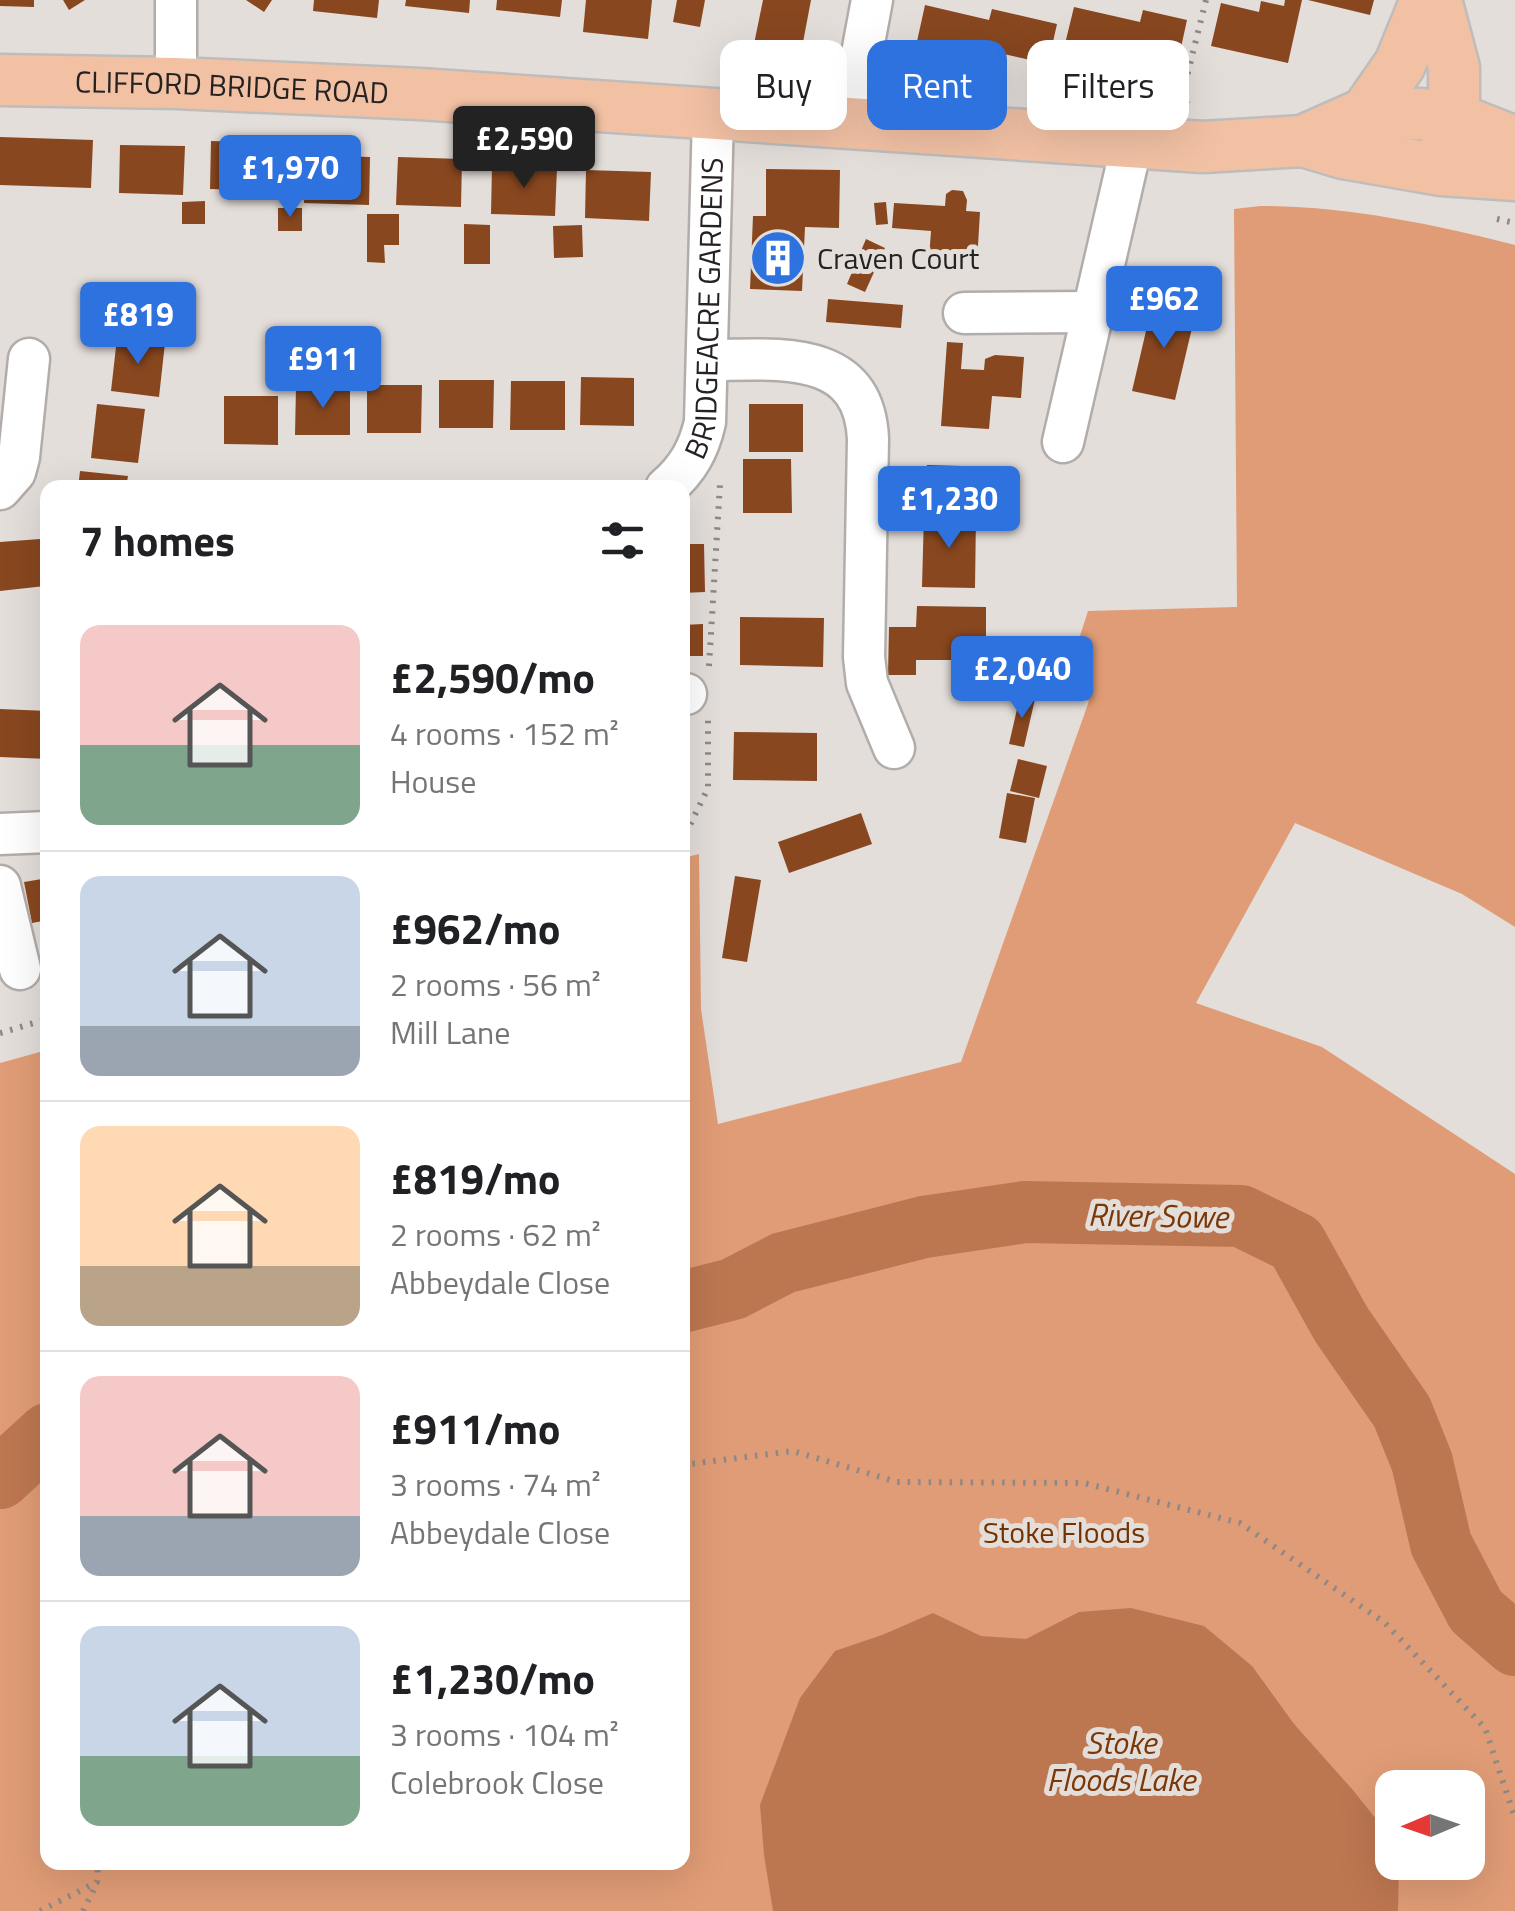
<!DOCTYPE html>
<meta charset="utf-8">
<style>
:root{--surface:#fff;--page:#f2f2f2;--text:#202124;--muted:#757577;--line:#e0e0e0;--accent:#2e72df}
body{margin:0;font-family:"Titillium Web",sans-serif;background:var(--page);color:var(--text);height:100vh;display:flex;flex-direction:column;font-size:38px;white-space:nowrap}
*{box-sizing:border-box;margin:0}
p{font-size:32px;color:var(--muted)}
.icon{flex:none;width:55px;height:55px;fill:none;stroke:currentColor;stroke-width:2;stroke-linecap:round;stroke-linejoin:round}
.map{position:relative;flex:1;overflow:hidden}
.drawer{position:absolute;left:40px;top:480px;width:650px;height:1390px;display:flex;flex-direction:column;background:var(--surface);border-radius:20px;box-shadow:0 10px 40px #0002}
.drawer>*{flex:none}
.top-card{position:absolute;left:720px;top:40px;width:645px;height:90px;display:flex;gap:20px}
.needle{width:65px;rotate:268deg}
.fabs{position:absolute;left:1375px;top:1770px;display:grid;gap:20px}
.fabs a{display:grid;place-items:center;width:110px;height:110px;border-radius:20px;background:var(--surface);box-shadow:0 10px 40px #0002;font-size:50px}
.price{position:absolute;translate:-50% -85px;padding:0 22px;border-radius:10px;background:var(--accent);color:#fff;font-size:32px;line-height:65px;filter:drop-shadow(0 2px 5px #0008)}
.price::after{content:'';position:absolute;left:50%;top:60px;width:30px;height:22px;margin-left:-15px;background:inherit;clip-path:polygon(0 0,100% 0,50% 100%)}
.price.on{background:#222;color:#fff}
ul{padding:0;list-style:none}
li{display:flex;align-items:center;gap:30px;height:250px;padding:0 40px}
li+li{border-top:2px solid var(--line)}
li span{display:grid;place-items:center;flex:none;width:280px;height:200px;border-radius:20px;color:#555}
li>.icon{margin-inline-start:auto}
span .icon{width:120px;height:120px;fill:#fffc;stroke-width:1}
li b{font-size:42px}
h2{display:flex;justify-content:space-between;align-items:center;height:120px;padding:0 40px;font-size:42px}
.tag{padding:0 35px;border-radius:20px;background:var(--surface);box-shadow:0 10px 40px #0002;font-size:35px;line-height:90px}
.tag.on{background:var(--accent);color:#fff}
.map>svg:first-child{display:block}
.green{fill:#e09c76;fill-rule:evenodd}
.water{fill:#bd7750}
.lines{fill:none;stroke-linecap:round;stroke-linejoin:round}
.river{stroke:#bd7750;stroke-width:62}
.building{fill:#88471f}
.minor-casing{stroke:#b2adaa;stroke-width:45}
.major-casing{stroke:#bebdbc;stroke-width:55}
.path{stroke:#8e8987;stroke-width:6;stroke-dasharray:2.5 8;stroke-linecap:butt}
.minor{stroke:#fff;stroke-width:40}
.major{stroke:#f2c1a4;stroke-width:50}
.labels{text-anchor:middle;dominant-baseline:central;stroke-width:10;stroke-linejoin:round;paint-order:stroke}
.street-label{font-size:30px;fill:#252221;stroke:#e4deda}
.poi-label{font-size:30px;fill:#252221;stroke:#e4deda;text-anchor:start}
.park-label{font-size:30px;fill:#733200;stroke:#e4deda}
.water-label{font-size:32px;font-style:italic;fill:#7a3809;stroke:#e4deda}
</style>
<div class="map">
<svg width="1515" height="1911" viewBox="0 0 1515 1911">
<rect width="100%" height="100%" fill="#e4deda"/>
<!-- green -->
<path class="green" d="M 1260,206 C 1344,206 1433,224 1515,245 L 1515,927 L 1462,894 L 1295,823 L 1196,1003 L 1322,1047 L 1515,1174 L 1515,1911 L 0,1911 L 0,1063 L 47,1050 L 48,1862 L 682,1862 L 683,858 L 699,854 L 701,1009 L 718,1124 L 961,1062 L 1089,701 L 1062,692 L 1088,611 L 1237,607 L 1234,209 ZM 1392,1788 L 1468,1788 L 1468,1862 L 1392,1862 Z"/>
<!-- water -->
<path class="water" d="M 1131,1608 L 1204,1626 L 1252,1666 L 1294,1724 L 1352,1789 L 1392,1839 L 1392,1862 L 1399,1863 L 1398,1911 L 773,1911 L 764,1855 L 760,1805 L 800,1698 L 835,1651 L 882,1635 L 933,1613 L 981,1636 L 1026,1639 L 1079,1612 Z"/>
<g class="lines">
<!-- river -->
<path class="river" d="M 682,1302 L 733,1289 L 783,1263 L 924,1227 L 1025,1212 L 1241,1216 L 1296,1243 L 1341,1324 L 1402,1412 L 1422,1462 L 1441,1544 L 1476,1611 L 1515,1645
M 0,1478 L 48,1434"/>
</g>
<!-- building -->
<path class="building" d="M 0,0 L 34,0 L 34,7 L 0,6 Z
M 63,0 L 85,0 L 69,10 Z
M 246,0 L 272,0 L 264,12 Z
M 314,0 L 379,0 L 377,18 L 313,11 Z
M 406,0 L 470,0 L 469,13 L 405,6 Z
M 497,0 L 562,0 L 560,17 L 496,10 Z
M 586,0 L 652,0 L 648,39 L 583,32 Z
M 677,0 L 705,0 L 700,27 L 673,22 Z
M 763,0 L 811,0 L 801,53 L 754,44 Z
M 1285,0 L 1302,0 L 1288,63 L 1211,46 L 1221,3 L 1259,12 L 1261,1 L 1284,6 Z
M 1308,0 L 1374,0 L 1370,15 Z
M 925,5 L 989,20 L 992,9 L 1057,24 L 1048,64 L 982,49 L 979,61 L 916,46 Z
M 1074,7 L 1140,22 L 1143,10 L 1187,20 L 1178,61 L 1134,52 L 1131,63 L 1064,48 Z
M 0,137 L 93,140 L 91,188 L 0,185 Z
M 211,141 L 276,143 L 274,191 L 210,189 Z
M 120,145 L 185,146 L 183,195 L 119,193 Z
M 306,155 L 370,157 L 369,205 L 304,203 Z
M 398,157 L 462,159 L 461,207 L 396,205 Z
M 492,166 L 557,168 L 555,216 L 491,214 Z
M 766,169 L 840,170 L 839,228 L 805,227 L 802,291 L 750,289 L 753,216 L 766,216 Z
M 586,170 L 651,172 L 649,221 L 585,218 Z
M 952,190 L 963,191 L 967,200 L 966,211 L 980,212 L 977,262 L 929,258 L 931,231 L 892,228 L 894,203 L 945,206 L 946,194 Z
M 205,201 L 205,224 L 182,224 L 182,202 Z
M 886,202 L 888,224 L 876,225 L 874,203 Z
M 278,208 L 302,208 L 302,231 L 278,231 Z
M 367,214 L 399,214 L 399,245 L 384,245 L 385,263 L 367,262 Z
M 464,224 L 490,225 L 490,264 L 464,264 Z
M 582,225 L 583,257 L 554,258 L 553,226 Z
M 866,239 L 885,248 L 865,292 L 847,284 Z
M 828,299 L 903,305 L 901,328 L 826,322 Z
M 1153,301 L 1196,311 L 1175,400 L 1132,391 Z
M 117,338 L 165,343 L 159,397 L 111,391 Z
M 947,342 L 963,343 L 961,369 L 984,370 L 985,359 L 995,355 L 1024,357 L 1021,398 L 992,396 L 989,429 L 941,426 Z
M 581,377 L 634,378 L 634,426 L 580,425 Z
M 439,380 L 494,380 L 493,428 L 439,428 Z
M 511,381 L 565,381 L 565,430 L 510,430 Z
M 367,385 L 422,385 L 421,433 L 367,433 Z
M 296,387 L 350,387 L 350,435 L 295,435 Z
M 224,396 L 278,396 L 278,445 L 224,444 Z
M 97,404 L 145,409 L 138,463 L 91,458 Z
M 749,404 L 803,404 L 803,452 L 749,452 Z
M 743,459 L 791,459 L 792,513 L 743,513 Z
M 927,465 L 999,467 L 997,512 L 926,510 Z
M 80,471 L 128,476 L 126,488 L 78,488 Z
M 924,513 L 976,514 L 975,588 L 922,587 Z
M 40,539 L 45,586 L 0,591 L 0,542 Z
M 682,544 L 704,544 L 705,592 L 682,593 Z
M 917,606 L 986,607 L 986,660 L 916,660 L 916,675 L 888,675 L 889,627 L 916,627 Z
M 740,617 L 824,618 L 823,667 L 740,665 Z
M 703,624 L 703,656 L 682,656 L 682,625 Z
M 1020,696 L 1035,699 L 1024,747 L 1009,744 Z
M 0,709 L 48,711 L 48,759 L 0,757 Z
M 734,732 L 817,733 L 817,781 L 733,780 Z
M 1018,759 L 1047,766 L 1039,798 L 1010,791 Z
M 1007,793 L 1035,798 L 1026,843 L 999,838 Z
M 861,813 L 872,844 L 789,873 L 778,842 Z
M 735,876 L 761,880 L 747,962 L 722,958 Z
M 48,878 L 48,920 L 32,923 L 24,882 Z"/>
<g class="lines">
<!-- minor casing -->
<g class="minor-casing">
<g id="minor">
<path d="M 176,83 L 176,0"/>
<path d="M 854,125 L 861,59 L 872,0"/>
<path d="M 964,313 L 1093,312"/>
<path d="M 709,360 C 775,360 864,347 868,439 L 864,657 L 867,683 L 894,748"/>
<path d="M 1063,442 L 1132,143"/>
<path id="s1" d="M 666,488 C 688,469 699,449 705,422 L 713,115"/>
<path d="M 0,489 L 15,472 L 19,457 L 29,359"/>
<path d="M 682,694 L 686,694"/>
<path d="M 0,834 L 48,832"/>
<path d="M 0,886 L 20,969"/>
</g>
</g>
<!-- major casing -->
<g class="major-casing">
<g id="major">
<path d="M 1436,0 L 1454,68 L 1454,118 L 1445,151"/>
<path id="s2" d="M 0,80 L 176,83 L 420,94 L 1203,147 L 1303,141 L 1343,153 L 1441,170 L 1515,175"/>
<path d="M 1366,113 L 1400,64 L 1426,0"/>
<path d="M 1303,141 L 1366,113 L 1421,114 L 1454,118 L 1515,142"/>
</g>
</g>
<!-- path -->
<path class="path" d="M 1187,104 L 1183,92 L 1206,0
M 1497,219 L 1515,223
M 709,666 L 720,484
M 682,829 L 689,827 L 708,788 L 708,719
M 0,1033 L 48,1019
M 682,1465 L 793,1451 L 897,1482 L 1084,1483 L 1240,1523 L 1385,1623 L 1485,1728 L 1515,1818
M 40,1911 L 97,1882 L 98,1862
M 83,1911 L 96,1885"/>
<!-- minor -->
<use href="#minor" class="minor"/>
<!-- major -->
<use href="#major" class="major"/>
</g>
<!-- icons -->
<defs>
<g id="building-disc" transform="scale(2.875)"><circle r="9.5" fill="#2e72df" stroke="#e4deda"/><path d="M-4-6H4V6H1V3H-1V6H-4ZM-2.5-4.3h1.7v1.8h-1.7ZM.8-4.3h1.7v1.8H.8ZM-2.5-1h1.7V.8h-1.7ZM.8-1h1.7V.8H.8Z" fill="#fff"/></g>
</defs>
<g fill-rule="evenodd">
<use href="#building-disc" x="778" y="258"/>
</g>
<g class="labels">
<!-- street labels -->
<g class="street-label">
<text stroke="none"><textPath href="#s2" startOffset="232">CLIFFORD BRIDGE ROAD</textPath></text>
<text stroke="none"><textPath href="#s1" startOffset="192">BRIDGEACRE GARDENS</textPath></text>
</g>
<!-- poi labels -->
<g class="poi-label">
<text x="817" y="258">Craven Court</text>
</g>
<!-- park labels -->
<g class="park-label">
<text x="1064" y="1532">Stoke Floods</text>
</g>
<!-- water labels -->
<g class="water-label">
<text transform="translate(1158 1215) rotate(1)">River Sowe</text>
<text x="1121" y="1742">Stoke<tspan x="1121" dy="37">Floods Lake</tspan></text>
</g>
</g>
</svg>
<div class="fabs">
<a><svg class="needle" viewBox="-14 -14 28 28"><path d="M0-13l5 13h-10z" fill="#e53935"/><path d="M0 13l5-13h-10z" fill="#757577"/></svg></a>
</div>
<b class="price on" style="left:524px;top:191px">£2,590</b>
<b class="price" style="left:290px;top:220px">£1,970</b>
<b class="price" style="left:1164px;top:351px">£962</b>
<b class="price" style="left:138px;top:367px">£819</b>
<b class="price" style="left:323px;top:411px">£911</b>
<b class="price" style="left:949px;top:551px">£1,230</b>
<b class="price" style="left:1022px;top:721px">£2,040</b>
<div class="top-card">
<a class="tag">Buy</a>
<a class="tag on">Rent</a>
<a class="tag">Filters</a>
</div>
<section class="drawer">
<h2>7 homes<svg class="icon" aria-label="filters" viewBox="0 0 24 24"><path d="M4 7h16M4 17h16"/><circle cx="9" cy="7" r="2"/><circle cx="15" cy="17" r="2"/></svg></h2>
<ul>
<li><span style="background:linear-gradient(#f6c9c9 60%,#7fa58c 0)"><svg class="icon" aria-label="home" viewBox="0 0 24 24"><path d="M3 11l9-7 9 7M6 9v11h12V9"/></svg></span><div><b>£2,590/mo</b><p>4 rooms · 152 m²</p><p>House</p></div></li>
<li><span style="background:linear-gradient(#c9d6e8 75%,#9aa5b1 0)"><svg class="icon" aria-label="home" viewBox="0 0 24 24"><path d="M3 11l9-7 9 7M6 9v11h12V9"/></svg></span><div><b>£962/mo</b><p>2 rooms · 56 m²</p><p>Mill Lane</p></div></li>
<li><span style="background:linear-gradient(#ffd9b3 70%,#b9a48a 0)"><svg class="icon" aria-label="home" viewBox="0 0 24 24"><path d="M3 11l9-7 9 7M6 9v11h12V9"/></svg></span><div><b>£819/mo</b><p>2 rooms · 62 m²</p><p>Abbeydale Close</p></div></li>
<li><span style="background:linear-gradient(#f6c9c9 70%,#9aa5b1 0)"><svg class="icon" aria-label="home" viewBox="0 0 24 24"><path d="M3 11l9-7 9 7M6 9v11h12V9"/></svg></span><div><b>£911/mo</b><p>3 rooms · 74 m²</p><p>Abbeydale Close</p></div></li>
<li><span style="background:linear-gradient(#c9d6e8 65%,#7fa58c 0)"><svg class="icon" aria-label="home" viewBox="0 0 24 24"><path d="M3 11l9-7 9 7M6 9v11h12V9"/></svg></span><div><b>£1,230/mo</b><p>3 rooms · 104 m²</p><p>Colebrook Close</p></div></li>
</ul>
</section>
</div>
